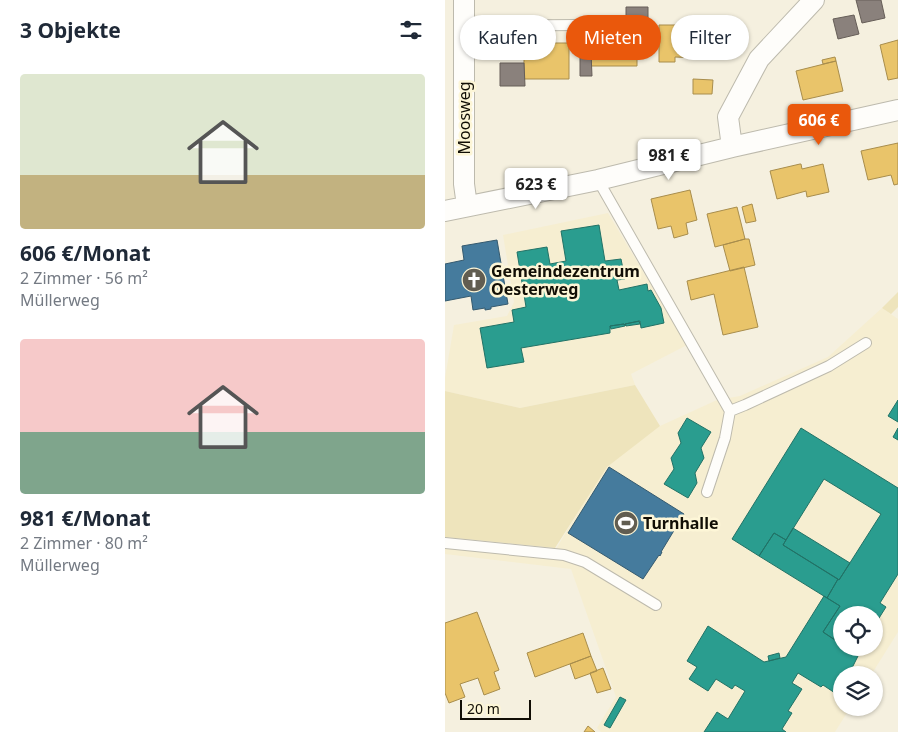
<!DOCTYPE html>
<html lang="de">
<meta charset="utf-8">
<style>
:root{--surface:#fff;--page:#f2f2f3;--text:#1f2937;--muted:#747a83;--accent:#ea580c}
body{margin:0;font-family:"Noto Sans",sans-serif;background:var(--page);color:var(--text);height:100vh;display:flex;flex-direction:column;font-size:19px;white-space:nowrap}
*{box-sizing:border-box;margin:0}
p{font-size:16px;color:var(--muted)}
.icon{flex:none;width:28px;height:28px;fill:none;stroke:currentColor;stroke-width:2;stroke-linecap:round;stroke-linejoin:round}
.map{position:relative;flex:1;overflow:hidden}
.side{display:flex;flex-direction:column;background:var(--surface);width:445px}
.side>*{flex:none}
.guide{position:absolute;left:15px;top:15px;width:362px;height:45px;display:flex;gap:10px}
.buttons{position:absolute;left:388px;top:606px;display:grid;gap:10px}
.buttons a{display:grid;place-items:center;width:50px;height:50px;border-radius:50%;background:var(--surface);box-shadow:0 1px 4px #0004;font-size:25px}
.scale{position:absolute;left:15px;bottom:12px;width:71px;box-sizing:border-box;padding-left:5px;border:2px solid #110e05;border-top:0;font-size:14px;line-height:18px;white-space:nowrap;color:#110e05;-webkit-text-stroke:4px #fdf6d7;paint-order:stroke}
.price{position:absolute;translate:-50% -42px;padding:0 11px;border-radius:5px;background:#fff;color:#222;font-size:16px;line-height:32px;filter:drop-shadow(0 1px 2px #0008)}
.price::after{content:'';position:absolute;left:50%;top:30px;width:15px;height:11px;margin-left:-8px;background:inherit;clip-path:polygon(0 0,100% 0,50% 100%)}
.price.active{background:var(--accent);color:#fff}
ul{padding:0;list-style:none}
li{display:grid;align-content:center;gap:10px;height:265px;padding:0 20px}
li span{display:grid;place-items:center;height:155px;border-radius:5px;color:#555}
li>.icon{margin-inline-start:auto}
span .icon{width:90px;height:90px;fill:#fffc;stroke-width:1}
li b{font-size:21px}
h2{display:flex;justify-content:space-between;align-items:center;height:60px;padding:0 20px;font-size:21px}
.pill{padding:0 18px;border-radius:22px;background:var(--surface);box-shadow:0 1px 4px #0004;font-size:18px;line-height:45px}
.pill.active{background:var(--accent);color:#fff}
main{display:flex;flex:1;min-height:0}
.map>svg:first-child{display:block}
.built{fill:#f6eed1;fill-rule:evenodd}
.green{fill:#eee4bc}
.homes{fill:#e9c46a;stroke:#a88d4c}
.schools{fill:#2a9d8f;stroke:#227266}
.public{fill:#457b9d;stroke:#355a6f}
.industry{fill:#8a817c;stroke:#665e58}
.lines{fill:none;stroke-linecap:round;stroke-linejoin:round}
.service-casing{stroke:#bdbaad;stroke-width:12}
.minor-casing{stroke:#bdbaad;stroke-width:22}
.service{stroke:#fefdfa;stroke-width:10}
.minor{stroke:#fefdfa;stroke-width:20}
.labels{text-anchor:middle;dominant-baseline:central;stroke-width:5;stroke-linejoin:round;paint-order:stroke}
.street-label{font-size:16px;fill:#110e05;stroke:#fdf6d7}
.poi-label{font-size:16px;font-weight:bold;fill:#110e05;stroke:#fdf6d7;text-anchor:start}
</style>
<main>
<section class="side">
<h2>3 Objekte<svg class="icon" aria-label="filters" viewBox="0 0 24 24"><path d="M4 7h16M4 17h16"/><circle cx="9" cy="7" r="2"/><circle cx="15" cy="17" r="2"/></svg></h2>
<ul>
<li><span style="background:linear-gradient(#dfe7d0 65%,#c2b280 0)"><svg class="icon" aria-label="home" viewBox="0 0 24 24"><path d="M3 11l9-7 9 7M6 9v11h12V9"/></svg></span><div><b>606 €/Monat</b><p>2 Zimmer · 56 m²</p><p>Müllerweg</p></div></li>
<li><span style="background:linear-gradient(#f6c9c9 60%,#7fa58c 0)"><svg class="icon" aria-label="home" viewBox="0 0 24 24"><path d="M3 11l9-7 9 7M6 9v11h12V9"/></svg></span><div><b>981 €/Monat</b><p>2 Zimmer · 80 m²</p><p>Müllerweg</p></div></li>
</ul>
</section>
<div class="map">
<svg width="453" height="732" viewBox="0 0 453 732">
<rect width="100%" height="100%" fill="#f5f0df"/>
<!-- built -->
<path class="built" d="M 163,213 L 242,345 L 186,374 L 190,385 L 75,408 L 0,391 L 0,378 L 9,325 L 62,316 L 69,302 L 58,235 Z
M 437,308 L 453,319 L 453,632 L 426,675 L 396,675 L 396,708 L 405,708 L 390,732 L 156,732 L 152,728 L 171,697 L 126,569 L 0,554 L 0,537 L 111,549 L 160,467 L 215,426 L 272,400 L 295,396 L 383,357 ZM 396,615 L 429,615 L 429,648 L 396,648 Z"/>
<!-- green -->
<path class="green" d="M 453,292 L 453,307 L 446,314 L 437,308 Z
M 190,385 L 215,426 L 162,467 L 110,548 L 0,537 L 0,391 L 75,408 Z"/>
<!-- homes -->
<path class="homes" d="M 146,21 L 192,21 L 192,66 L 146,66 Z
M 214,25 L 255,25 L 255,58 L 230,57 L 230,62 L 214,62 Z
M 453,40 L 453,78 L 443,80 L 435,45 Z
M 79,43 L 124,43 L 124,79 L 79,79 Z
M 390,57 L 391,61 L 378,64 L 377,60 Z
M 391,61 L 398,91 L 358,100 L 351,71 Z
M 248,79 L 268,80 L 267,94 L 248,94 Z
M 453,143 L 453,184 L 449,185 L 446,175 L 423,180 L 416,151 Z
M 355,164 L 356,164 L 357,169 L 378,164 L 384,192 L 362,197 L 361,191 L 332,199 L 325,171 Z
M 245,190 L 252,220 L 241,223 L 243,234 L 229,238 L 226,226 L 213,229 L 206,199 Z
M 307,204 L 311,221 L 301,223 L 297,207 Z
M 292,207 L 300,239 L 270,247 L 262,214 Z
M 300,239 L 304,239 L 310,265 L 285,271 L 278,245 Z
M 299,267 L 313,327 L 278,335 L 269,294 L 246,300 L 242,281 Z
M 32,612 L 54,670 L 49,672 L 55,689 L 39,695 L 33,678 L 15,684 L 20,697 L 4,703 L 0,693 L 0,623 Z
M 138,633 L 146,656 L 90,677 L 82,653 Z
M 146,656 L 152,671 L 130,679 L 125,664 Z
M 158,668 L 166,689 L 152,693 L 145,673 Z
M 143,726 L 150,732 L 139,732 Z"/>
<!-- schools -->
<path class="schools" d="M 154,225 L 160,261 L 176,259 L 180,279 L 172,280 L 174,290 L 202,284 L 203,291 L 206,290 L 216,308 L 219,323 L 196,328 L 195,321 L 180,324 L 181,326 L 179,324 L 165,326 L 165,333 L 76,348 L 79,362 L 42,368 L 35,328 L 69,322 L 67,310 L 81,307 L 72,252 L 102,247 L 105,264 L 121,261 L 116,231 Z
M 194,321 L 195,324 L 181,326 L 180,324 Z
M 179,324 L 180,326 L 166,329 L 165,326 Z
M 453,400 L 453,422 L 443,416 Z
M 242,418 L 266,432 L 256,448 L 259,458 L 250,473 L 252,483 L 243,498 L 219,484 L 229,469 L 226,458 L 236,443 L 233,433 Z
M 356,428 L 453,488 L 453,574 L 435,603 L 441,607 L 429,626 L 429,615 L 396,615 L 396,644 L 378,632 L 395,606 L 382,598 L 393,579 L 394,580 L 436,514 L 379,479 L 341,540 L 329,533 L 314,556 L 287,539 Z
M 453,428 L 453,440 L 448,437 Z
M 348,528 L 405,563 L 394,580 L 338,545 Z
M 329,533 L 341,540 L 338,545 L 393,579 L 382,598 L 314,556 Z
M 379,596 L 395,606 L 378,632 L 396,644 L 396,648 L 402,648 L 414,654 L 407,668 L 409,669 L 406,675 L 396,675 L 396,690 L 393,695 L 378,685 L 376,687 L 353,673 L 347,683 L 357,689 L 343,711 L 347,713 L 337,729 L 341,732 L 259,732 L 272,712 L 283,719 L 300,691 L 290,685 L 287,689 L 271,679 L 263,691 L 244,679 L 252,667 L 242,661 L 263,626 L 319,662 L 341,657 Z
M 334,653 L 335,658 L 324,661 L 323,656 Z
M 175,697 L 181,700 L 165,728 L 159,725 Z"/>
<!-- public -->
<path class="public" d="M 52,240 L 63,304 L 46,307 L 46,309 L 40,310 L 40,308 L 28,310 L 26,296 L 0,301 L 0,264 L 19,260 L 17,246 Z
M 164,467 L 239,514 L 216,552 L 217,552 L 215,556 L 214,555 L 198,579 L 123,533 Z"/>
<!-- industry -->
<path class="industry" d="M 411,0 L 436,0 L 440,18 L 417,23 Z
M 181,7 L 203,7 L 203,30 L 192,30 L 192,21 L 181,21 Z
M 409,15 L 414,34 L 393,39 L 388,19 Z
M 273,21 L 298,33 L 289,51 L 255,43 L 255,32 L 268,32 Z
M 135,53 L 146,53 L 147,76 L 135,76 Z
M 55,63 L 79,63 L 80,86 L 55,86 Z"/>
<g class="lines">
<!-- service casing -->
<g class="service-casing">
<path id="service" d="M 19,26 L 135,25
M 153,180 L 285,411 L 280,438 L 262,492
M 285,411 L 300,405 L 384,366 L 421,343
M 0,543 L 119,555 L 140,562 L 211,605"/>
</g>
<!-- minor casing -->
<g class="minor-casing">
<path id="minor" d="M 19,0 L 19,184 L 22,206
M 287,147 L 283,117 L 314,59 L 369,0
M 0,211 L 153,180 L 287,147 L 453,110"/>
</g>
<!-- service -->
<use href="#service" class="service"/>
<!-- minor -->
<use href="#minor" class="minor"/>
</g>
<!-- icons -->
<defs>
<g id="church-disc" transform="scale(1.25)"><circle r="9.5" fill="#615d51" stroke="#fdf6d7"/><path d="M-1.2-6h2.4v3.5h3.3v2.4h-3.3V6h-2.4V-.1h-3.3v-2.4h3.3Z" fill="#fff"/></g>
<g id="stadium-disc" transform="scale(1.25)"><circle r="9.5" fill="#615d51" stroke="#fdf6d7"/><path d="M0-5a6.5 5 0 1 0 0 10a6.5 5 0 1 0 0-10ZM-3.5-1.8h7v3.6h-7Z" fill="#fff"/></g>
</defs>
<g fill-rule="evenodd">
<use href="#church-disc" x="29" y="280"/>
<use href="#stadium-disc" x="181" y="523"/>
</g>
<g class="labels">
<!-- street labels -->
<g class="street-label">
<text transform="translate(19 118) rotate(-90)">Moosweg</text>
</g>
<!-- poi labels -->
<g class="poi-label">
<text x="46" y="271">Gemeindezentrum<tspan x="46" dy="18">Oesterweg</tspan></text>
<text x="198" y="523">Turnhalle</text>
</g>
</g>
</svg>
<div class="buttons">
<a><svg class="icon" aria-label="locate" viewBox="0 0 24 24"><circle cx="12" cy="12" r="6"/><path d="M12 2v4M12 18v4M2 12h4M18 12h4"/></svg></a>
<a><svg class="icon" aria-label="layers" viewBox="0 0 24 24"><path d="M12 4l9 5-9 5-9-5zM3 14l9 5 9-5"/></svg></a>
</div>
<div class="scale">20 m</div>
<b class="price active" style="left:374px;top:146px">606 €</b>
<b class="price" style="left:224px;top:181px">981 €</b>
<b class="price" style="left:91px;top:210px">623 €</b>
<div class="guide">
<a class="pill">Kaufen</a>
<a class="pill active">Mieten</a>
<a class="pill">Filter</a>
</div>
</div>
</main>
